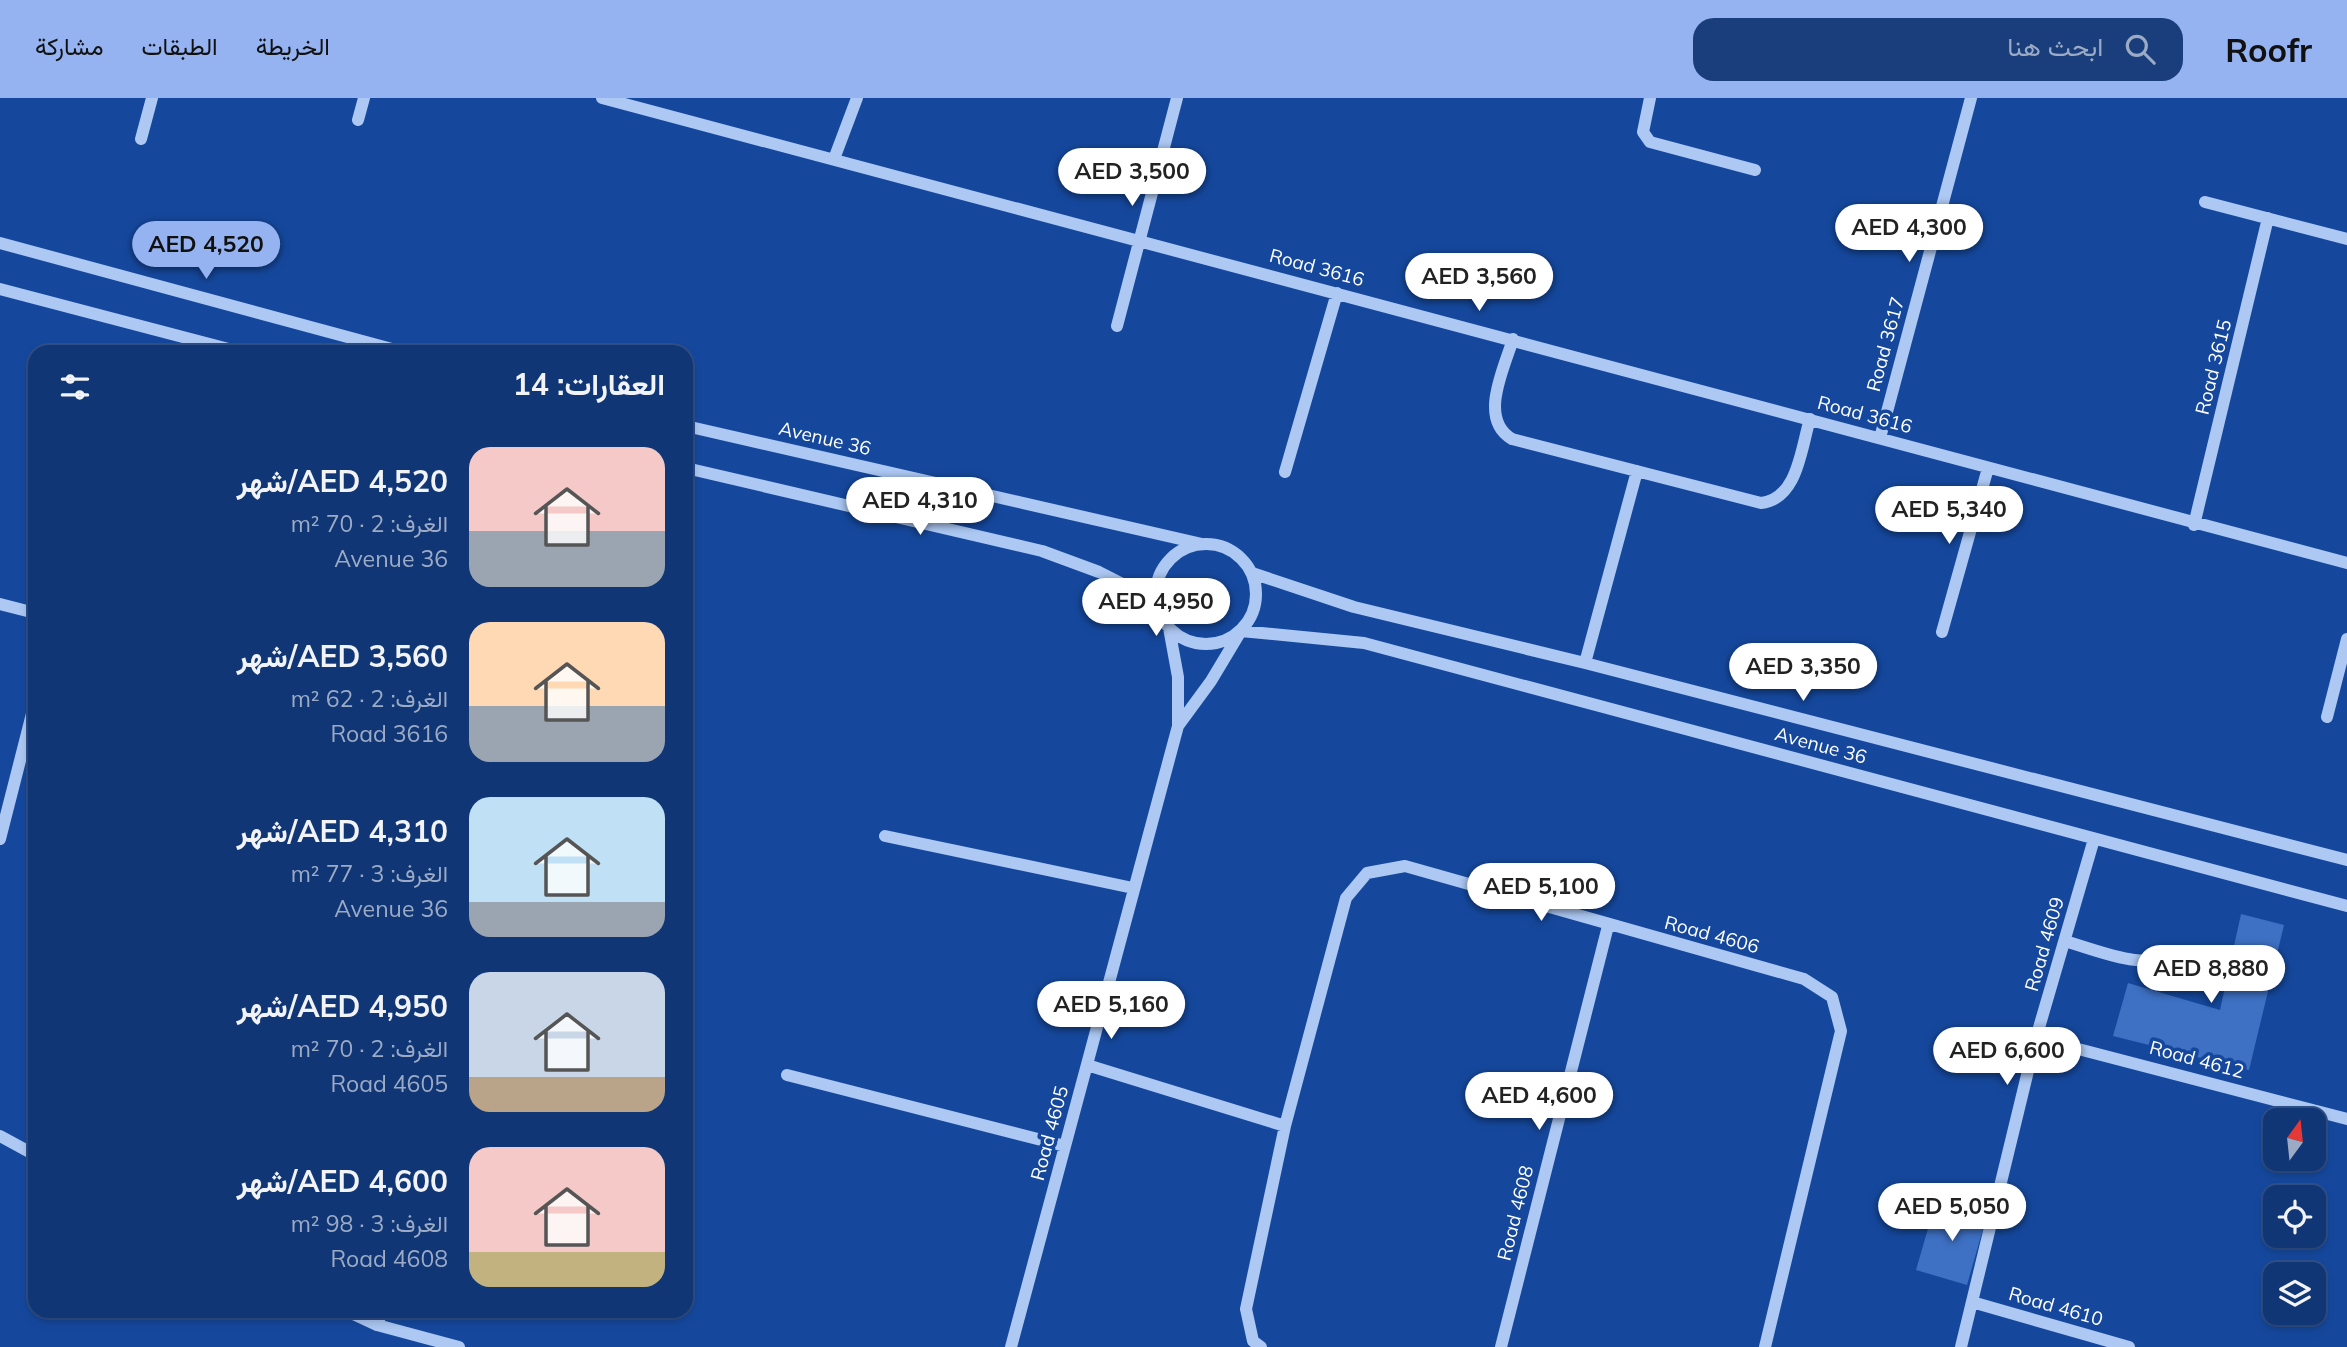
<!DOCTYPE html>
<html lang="ar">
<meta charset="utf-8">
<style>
:root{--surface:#103676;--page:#193e7b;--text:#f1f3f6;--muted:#9cabc5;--line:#305088;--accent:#95b2f1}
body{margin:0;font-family:Mulish,Vazirmatn,sans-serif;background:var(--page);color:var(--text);direction:rtl;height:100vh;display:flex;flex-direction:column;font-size:26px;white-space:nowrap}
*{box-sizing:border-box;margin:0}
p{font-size:23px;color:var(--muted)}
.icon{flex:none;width:38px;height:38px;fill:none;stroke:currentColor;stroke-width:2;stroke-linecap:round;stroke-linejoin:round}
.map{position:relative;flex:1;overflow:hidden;direction:ltr}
.side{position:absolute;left:28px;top:247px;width:665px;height:973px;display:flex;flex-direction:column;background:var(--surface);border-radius:21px;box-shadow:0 4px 10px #0003,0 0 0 2px var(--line);direction:rtl}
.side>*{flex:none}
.needle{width:46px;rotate:15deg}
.fabs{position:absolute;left:2263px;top:1010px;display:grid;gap:14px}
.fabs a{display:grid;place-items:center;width:63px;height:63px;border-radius:14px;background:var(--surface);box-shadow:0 4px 10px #0003,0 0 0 2px var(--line);font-size:35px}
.price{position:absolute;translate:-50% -60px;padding:0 16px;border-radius:24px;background:#fff;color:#222;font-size:23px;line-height:46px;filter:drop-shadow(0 2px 4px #0008)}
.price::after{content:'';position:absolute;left:50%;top:42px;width:21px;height:16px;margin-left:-10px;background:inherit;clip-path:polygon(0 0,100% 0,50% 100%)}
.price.current{background:var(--accent);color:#111}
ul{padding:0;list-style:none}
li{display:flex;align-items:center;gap:21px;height:175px;padding:0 28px}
li span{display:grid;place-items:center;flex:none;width:196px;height:140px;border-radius:21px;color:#555}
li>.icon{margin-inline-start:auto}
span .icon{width:84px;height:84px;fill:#fffc;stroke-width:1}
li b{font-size:30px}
h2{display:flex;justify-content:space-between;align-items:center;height:84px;padding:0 28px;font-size:30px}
header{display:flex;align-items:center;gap:42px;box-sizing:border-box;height:98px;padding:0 35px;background:var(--accent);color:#111}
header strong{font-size:33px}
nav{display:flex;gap:38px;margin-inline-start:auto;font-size:24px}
.search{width:490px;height:63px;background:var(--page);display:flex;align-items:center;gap:18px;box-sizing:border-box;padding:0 24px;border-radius:21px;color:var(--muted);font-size:26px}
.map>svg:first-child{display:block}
.building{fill:#3e71c4}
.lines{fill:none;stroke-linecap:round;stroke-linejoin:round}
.minor{stroke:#acc8f3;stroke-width:12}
.labels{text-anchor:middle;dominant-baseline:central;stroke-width:7;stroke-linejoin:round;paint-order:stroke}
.street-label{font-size:19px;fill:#fff;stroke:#15489d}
</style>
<header>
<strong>Roofr</strong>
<div class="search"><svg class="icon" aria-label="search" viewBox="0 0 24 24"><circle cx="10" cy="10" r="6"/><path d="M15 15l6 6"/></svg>ابحث هنا</div>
<nav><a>الخريطة</a><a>الطبقات</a><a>مشاركة</a></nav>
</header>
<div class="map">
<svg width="2347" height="1249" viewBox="0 0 2347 1249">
<rect width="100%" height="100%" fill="#15489d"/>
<!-- building -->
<path class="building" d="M 2241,816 L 2284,827 L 2249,972 L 2113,938 L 2128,885 L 2220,912 Z
M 1936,1103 L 1987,1117 L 1967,1187 L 1916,1172 Z"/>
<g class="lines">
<!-- minor -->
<path class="minor" d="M 602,0 L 2347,465
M 1650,0 L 1643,34 L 1650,44 L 1755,72
M 358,22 L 364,0
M 141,41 L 152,0
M 834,61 L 857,0
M 2205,104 L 2347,141
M 0,145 L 403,254
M 0,191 L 240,254
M 1117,228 L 1177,0
M 1513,241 C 1504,271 1478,321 1512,341 L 1761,405 C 1798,401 1801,350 1810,321
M 686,328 L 1202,446
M 1880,340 L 1971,0
M 686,370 L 1042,453 L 1099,474 L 1156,503
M 1285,374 L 1337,195
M 2194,427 L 2268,120
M1156 496a50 50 0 1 1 100 0a50 50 0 1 1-100 0Z
M 1252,475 L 1354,509 L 1585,565 L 2347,762
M 0,506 L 35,515
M 1942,534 L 1988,370
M 1585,565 L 1637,373
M 2327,619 L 2347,541
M 1178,628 L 1211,583 L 1241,533 L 1364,545 L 2347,808
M 885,738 L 1133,790
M 0,741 L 35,604
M 2065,843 C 2109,856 2140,872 2186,856
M 2036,940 L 2347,1021
M 1087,967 L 1285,1028
M 787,977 L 1065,1048
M 0,1038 L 35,1057
M 1972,1204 L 2129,1249
M 347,1213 L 377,1227 L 459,1249
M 377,1227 L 382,1213
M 1011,1249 L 1178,628 L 1178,579 L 1169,530
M 1261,1249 L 1253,1243 L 1246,1211 L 1285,1028 L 1346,800 L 1367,775 L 1405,768 L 1804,881 L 1832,899 L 1841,933 L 1765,1249
M 1501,1249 L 1608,828
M 1961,1249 L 2036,940 L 2094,741"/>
</g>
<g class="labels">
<!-- street labels -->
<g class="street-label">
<text transform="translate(1317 169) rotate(15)">Road 3616</text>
<text transform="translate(1885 246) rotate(-75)">Road 3617</text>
<text transform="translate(2213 269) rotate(-76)">Road 3615</text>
<text transform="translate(1865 316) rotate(15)">Road 3616</text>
<text transform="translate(825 340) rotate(13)">Avenue 36</text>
<text transform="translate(1821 647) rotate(15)">Avenue 36</text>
<text transform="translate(1712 836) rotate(15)">Road 4606</text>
<text transform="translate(2044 846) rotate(-74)">Road 4609</text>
<text transform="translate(2197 961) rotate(15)">Road 4612</text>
<text transform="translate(1049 1035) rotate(-75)">Road 4605</text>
<text transform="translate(1515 1115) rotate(-76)">Road 4608</text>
<text transform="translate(2056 1208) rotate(16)">Road 4610</text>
</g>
</g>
</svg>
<div class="fabs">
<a><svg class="needle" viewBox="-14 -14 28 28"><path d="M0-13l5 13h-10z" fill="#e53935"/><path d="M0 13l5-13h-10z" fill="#9cabc5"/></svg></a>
<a><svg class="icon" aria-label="locate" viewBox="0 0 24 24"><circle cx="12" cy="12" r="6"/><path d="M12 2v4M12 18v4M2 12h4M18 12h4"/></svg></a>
<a><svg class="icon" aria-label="layers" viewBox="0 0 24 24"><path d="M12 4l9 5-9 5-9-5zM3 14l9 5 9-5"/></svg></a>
</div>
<b class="price" style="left:1132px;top:110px">AED 3,500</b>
<b class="price" style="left:1909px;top:166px">AED 4,300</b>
<b class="price current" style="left:206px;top:183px">AED 4,520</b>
<b class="price" style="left:1479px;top:215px">AED 3,560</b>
<b class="price" style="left:920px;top:439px">AED 4,310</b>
<b class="price" style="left:1949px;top:448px">AED 5,340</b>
<b class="price" style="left:1156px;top:540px">AED 4,950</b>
<b class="price" style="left:1803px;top:605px">AED 3,350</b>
<b class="price" style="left:1541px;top:825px">AED 5,100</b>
<b class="price" style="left:2211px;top:907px">AED 8,880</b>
<b class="price" style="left:1111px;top:943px">AED 5,160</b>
<b class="price" style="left:2007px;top:989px">AED 6,600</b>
<b class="price" style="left:1539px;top:1034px">AED 4,600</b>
<b class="price" style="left:1952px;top:1145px">AED 5,050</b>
<section class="side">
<h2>العقارات: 14<svg class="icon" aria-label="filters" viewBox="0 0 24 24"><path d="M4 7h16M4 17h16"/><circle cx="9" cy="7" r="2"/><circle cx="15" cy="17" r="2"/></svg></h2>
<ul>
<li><span style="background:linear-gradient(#f6c9c9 60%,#9aa5b1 0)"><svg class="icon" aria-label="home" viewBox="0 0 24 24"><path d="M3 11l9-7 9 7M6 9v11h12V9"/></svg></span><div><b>AED 4,520/شهر</b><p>الغرف: 2 · 70 m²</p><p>Avenue 36</p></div></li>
<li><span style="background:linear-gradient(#ffd9b3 60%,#9aa5b1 0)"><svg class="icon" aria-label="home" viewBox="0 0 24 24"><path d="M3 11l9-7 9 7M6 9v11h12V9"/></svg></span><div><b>AED 3,560/شهر</b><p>الغرف: 2 · 62 m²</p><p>Road 3616</p></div></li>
<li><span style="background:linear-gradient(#bfe0f5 75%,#9aa5b1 0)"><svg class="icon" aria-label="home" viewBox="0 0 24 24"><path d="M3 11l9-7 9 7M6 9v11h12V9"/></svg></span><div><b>AED 4,310/شهر</b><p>الغرف: 3 · 77 m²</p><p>Avenue 36</p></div></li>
<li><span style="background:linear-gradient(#c9d6e8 75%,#b9a48a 0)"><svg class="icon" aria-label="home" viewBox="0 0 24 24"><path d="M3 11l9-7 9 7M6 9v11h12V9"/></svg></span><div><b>AED 4,950/شهر</b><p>الغرف: 2 · 70 m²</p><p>Road 4605</p></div></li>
<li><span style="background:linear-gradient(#f6c9c9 75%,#c2b280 0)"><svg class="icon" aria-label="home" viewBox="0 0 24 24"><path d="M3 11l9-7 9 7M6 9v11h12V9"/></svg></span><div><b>AED 4,600/شهر</b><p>الغرف: 3 · 98 m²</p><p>Road 4608</p></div></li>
</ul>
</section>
</div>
